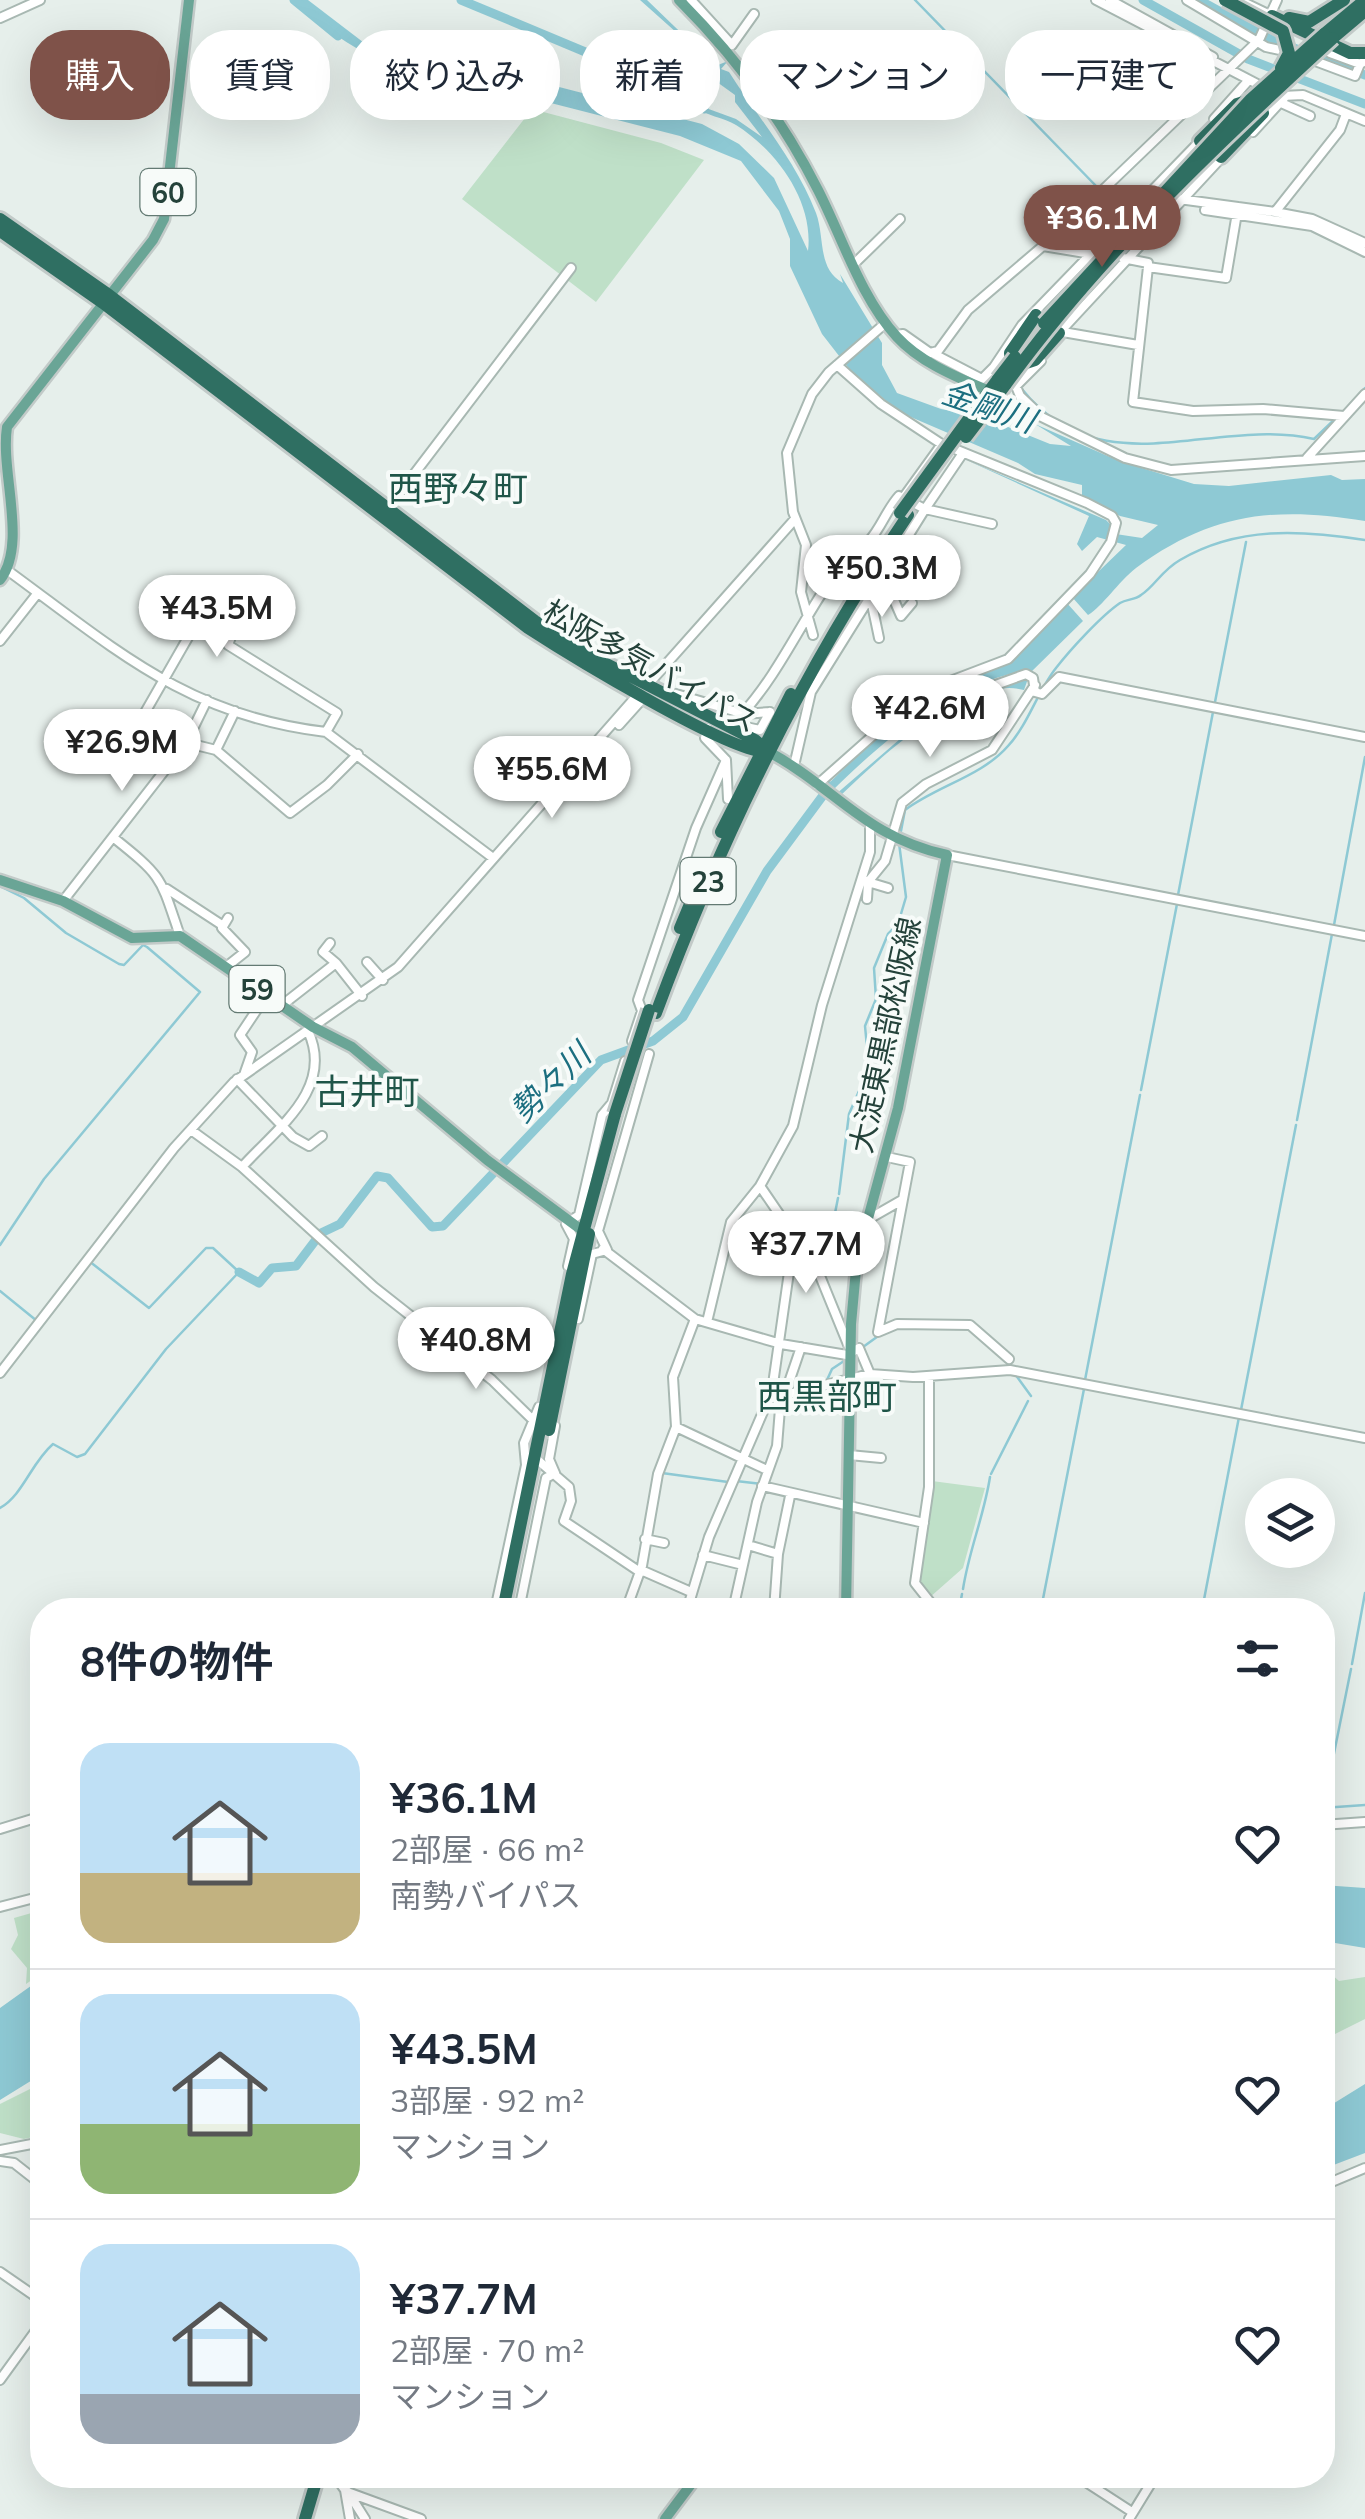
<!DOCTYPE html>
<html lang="ja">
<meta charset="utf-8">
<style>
:root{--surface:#fff;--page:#f6f6f7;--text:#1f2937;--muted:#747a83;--line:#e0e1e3;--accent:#7f5249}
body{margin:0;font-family:Mulish,"Noto Sans JP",sans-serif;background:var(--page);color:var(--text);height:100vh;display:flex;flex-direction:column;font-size:38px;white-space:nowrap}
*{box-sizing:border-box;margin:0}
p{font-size:32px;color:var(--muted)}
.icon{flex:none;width:55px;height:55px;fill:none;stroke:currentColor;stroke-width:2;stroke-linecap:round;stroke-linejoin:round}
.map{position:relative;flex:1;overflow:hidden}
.sheet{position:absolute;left:30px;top:1598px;width:1305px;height:890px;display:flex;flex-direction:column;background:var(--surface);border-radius:40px;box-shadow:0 10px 40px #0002}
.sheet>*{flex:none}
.guide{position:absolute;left:30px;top:30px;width:1305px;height:90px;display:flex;gap:20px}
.fabs{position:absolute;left:1245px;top:1478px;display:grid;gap:20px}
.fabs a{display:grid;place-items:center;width:90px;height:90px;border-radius:50%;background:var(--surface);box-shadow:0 10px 40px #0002;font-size:50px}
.price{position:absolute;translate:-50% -85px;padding:0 22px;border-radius:35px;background:#fff;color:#222;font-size:32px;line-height:65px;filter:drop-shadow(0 2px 5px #0008)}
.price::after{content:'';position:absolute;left:50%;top:60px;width:30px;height:22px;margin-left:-15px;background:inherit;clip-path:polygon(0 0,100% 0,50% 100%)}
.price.on{background:var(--accent);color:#fff}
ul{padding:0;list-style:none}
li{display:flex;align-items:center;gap:30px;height:250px;padding:0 50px}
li+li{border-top:2px solid var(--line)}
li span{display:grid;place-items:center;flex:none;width:280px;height:200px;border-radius:30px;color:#555}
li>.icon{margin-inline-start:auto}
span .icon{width:120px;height:120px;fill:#fffc;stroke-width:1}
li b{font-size:42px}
h2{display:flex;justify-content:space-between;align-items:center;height:120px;padding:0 50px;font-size:42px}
.chip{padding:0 35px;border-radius:40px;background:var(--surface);box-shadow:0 10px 40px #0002;font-size:35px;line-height:90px}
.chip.on{background:var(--accent);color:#fff}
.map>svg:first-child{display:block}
.green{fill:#bfe0c8}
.water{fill:#8ec9d4}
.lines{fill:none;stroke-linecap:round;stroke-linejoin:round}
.stream{stroke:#8ec9d4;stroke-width:2.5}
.river{stroke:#8ec9d4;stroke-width:9}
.minor-casing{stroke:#a8b8b2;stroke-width:12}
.major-casing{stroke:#c2cac8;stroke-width:15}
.highway-casing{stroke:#c2cac8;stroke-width:18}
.minor{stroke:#fff;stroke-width:8}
.major{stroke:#6aa596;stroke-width:10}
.highway{stroke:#2f6f62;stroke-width:12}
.highway-bridge-casing{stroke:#c2cac8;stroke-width:18;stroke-linecap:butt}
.highway-bridge{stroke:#2f6f62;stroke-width:12}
.labels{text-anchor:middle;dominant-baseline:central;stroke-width:8;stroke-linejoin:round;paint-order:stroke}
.shield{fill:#f7fbf9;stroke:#637a73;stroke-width:2.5}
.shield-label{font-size:28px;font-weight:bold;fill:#24423a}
.street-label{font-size:30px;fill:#24423a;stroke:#f7fbf9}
.water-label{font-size:32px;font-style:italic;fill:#1c6f80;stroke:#f7fbf9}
.quarter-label{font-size:35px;fill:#1f5548;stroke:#f7fbf9}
</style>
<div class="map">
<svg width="1365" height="2519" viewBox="0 0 1365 2519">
<rect width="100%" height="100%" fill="#e6efeb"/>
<!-- green -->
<path class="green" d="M 532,109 L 661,143 L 704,160 L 596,302 L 462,199 Z
M 932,1481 L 985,1488 L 963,1568 L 929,1598 L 918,1583 Z
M 42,1910 L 42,1973 L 26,1984 L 27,1968 L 11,1949 L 18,1935 L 14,1918 Z
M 1322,1966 L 1339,1981 L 1365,1977 L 1365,2019 L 1329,2037 L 1323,2037 Z
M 42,2083 L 42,2135 L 24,2139 L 0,2133 L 0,2104 Z"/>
<!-- water -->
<path class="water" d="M 290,0 L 308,0 L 376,52 L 474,65 L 702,124 L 739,144 L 774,178 L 808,251 C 814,201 776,150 736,125 C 724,118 706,115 692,107 L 695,104 L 736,119 L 762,137 L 735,102 L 735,95 L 710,77 L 712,69 L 705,58 L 640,0 L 647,0 L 702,53 L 697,42 L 718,65 L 728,61 L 721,69 L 729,72 C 759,119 796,161 816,213 C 825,237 817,269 843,283 L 840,274 L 882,343 L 882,365 L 897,393 L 941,409 L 986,418 L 1050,444 L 1071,446 L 1035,424 L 1119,461 L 1194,484 L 1229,486 L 1331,475 L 1342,480 L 1365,479 L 1365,521 C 1275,506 1211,513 1136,568 C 1118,582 1103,606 1088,615 L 1072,597 L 1126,545 L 1097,537 L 1082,551 L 1077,544 L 1089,516 L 962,458 L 1106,520 L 1112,526 L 1109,533 L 1142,538 L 1158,525 L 1120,516 L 1082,496 L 1082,485 L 1035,474 L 1018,463 L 899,412 L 850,370 L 822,334 L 790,266 L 790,239 L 779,211 L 741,161 L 680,136 L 539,100 L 497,84 L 492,88 L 490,81 C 401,83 357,54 290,0 Z
M 1066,602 L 1083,621 L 1030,673 L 1024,690 C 967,674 877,761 838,798 L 835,795 L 922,720 L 1025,677 L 1027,671 C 955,681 885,738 831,792 L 825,787 L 892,722 L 947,684 L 1001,665 L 1018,653 Z
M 1322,1885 L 1365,1888 L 1365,1948 L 1323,1941 Z
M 42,1978 L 42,2074 L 0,2100 L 0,2008 Z
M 1365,2084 L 1365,2153 L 1323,2169 L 1323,2110 Z"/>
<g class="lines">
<!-- stream -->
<path class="stream" d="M 915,0 L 1099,189
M 1106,193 L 1142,198
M 1185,204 L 1207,207
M 1229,210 L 1251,213
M 1264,214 L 1286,218
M 1349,240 L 1365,248
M 1021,388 C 1102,490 1211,416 1314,439 L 1335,419
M 1341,414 L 1365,388
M 1215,702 L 1246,542
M 900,836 L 905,810 C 937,786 982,776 1008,746 C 1029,723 1037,692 1056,668 C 1070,650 1101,616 1120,603 C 1127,599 1135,600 1141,595 C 1155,586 1161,571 1180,560 C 1238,526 1301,530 1365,540
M 0,886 L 24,898 L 66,933 L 119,964 L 124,965 L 143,945 L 147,947 L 200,992 L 44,1179 L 0,1245
M 1178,895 L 1213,712
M 1334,925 L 1365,757
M 1141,1090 L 1177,904
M 1297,1120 L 1332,934
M 839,1194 L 849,1114 L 869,1068 L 865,1026 L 876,999 L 874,968 L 888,934 L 898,924 L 906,897 L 899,843
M 823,1274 L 838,1198
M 0,1291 L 37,1321
M 863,1347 L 881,1334
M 1015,1374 L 1031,1396
M 827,1380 L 832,1369 L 844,1361
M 1085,1380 L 1140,1095
M 1241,1410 L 1296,1125
M 662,1473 L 728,1482
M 991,1474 L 1028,1401
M 736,1481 L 762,1484
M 0,1508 C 23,1495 31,1463 53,1444 L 77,1457 L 85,1454 L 166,1349 L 239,1272 L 213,1248 L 206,1248 L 149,1308 L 89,1261
M 963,1589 C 969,1550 984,1516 990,1477
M 1042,1604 L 1084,1389
M 959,1610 L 962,1594
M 1041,1610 L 1041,1609
M 1202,1610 L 1239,1417
M 1352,1664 L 1365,1593
M 1324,1803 L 1351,1669
M 1322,1808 L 1365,1805"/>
<!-- river -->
<path class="river" d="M 294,0 L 338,36
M 461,0 L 669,87 L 704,109
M 1143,0 L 1248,59 L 1365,104
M 1199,0 L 1268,38 L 1365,75
M 361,46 L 399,57
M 239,1272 L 259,1283 L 272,1268 L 296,1266 L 321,1233 L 340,1224 L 377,1176 L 388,1178 L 432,1227 L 443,1226 L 601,1060 L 653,1041 L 683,1017 L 767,871 L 830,786"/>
<!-- minor casing -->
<g class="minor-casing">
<path id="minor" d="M 691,0 L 732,45 L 754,14
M 1096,0 L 1265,88
M 1110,0 L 1213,57
M 1187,0 L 1266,47 L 1289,52
M 1239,0 L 1272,16
M 0,18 L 40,0
M 1330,53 L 1360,64 L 1365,61
M 1307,58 L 1355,76 L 1360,64
M 1282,96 L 1303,95 L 1365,121
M 1277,101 L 1310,116
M 1214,119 L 1248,81
M 1253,132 L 1285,97
M 1179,199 L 1238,207
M 1205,210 L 1312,226 L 1365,252
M 1275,212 L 1312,219 L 1365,243
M 1043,246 L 1091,254
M 1123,258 L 1148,263 L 1148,267 L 1226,278 L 1238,207 L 1275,212 L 1340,130 L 1346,114
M 855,263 L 900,219
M 1148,267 L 1133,402 L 1193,411 L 1263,409 L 1344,416
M 1057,331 L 1138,345
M 1059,333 L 1223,156
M 896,335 L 903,334 L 930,353 L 938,351 L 968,310 L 1057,234 L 1259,40 L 1277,0
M 934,354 L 982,379 L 994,367
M 998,371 L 994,367 L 1022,325 L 1202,139
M 1015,384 L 1020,396 L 1040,415
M 1016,386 L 1041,361
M 997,395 L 1125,458 L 1171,470 L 1365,456
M 963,453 L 925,509 L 992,524
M 1307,458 L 1365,394
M 903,498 L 942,444
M 386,511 L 571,268
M 892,558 L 891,593 L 901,616 L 912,603
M 7,570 C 114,648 187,716 326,732 L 493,858
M 870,595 L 879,638
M 813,635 L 801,592 L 806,545 L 793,512 L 787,453 L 812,394 L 829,372 L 881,327
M 0,641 L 37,594
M 966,676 L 976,692 L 1026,674 L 1033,678 L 1035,692 L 1042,694 L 1059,677 L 1365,737
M 652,680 L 795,519
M 676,694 L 744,714 L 770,712
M 742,714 C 787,665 814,591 856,549 C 860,546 866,544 869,541 C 881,528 887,509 899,496 L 925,509 L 811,692 L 794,766
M 619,725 L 645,696
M 739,731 L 741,726 L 760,730 L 770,712
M 326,732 L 337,713 L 228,645 L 235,626 L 206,606 L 135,730 L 216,750 L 290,813 L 327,785 L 358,754
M 216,750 L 235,711
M 726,760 L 728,799
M 817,785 L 896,715 L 945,683 L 1008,659 L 1090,574 L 1111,542 L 1116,523 L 1112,516 L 1087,503 L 940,443 L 881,404 L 837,365
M 114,838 C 164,878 160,877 180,936
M 947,855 L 1365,936
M 862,879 L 868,882 L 885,861 L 902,803 L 926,784 L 992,750 L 1035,685
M 167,889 L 222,925
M 867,899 L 868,882 L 888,888
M 63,901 L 186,743 L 207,700
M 330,943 L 323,952 L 336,963
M 367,962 L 383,980
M 226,967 L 245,952 L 222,928 L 228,918
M 281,1006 L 336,963 L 362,996
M 632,1041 L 642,1011 L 638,1000 L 696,828 L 726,760 L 705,738 L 707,728
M 245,1072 L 252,1052 L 240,1035 L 266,996
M 237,1079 L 293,1137 L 309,1146 L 322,1136
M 191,1130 L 242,1167 L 374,1287 L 492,1380 L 534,1421
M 887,1157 L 910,1162 L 878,1332 L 897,1324 L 970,1325 L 1009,1359
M 242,1167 C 277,1128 335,1089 308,1031
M 760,1186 L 818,1271 L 849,1347
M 867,1220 L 902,1200
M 603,1249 L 695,1319 L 781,1344 L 847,1355 L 859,1348 L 870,1374
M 568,1266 L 574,1239 L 566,1224 L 579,1215 L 602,1115 L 612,1103 L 625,1061
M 578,1319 L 592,1254 L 607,1250 L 598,1231 L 649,1054
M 707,1322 L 731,1222 L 760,1186 L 793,1126 L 822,1005 L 870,852 L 870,827
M 0,1373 L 174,1148 L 234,1082 L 398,967 L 634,699
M 785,1394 L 801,1347
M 769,1395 L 781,1396 L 870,1374 L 913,1377 L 1010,1370 L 1365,1438
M 676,1427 L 767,1470
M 849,1455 L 881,1458
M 533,1456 L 569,1487 L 571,1501 L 564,1521 L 640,1572
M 555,1473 L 549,1459 L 555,1426
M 762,1486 L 924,1523
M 645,1539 L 664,1543
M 748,1545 L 778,1554
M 703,1555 L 743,1565
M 641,1570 L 691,1592
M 495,1610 L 526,1465 L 524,1443 L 539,1407
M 519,1610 L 546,1478 L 555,1473
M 626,1610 L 642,1566 L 658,1474 L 676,1427 L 673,1377 L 695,1319
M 687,1610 L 709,1537 L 772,1391 L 794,1237
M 733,1610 L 757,1502 L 777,1446 L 781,1396
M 774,1610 L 778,1554 L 790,1496
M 927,1610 L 930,1602 L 915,1583 L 929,1487 L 929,1376
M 1322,1825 L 1365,1822
M 0,1829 L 42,1816
M 0,1907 L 42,1896
M 0,2150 L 42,2142
M 0,2161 L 14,2163 L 42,2185
M 1322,2186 L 1365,2168
M 0,2272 L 42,2301
M 0,2380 L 42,2322
M 1075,2475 L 1132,2512
M 1232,2475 L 1240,2480
M 338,2480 L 345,2490 L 350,2519
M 348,2492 L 365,2519
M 350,2493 L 421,2519
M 1129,2519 L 1156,2475"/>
</g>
<!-- major casing -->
<g class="major-casing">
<path id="major" d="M 679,0 C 735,56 782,119 818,190 C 842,237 861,298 897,337 C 921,363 957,377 989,391
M 0,580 C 28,544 0,472 7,427 L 153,240 L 164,219 L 189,0
M 769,752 C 837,789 865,837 947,855 L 898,1108 L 857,1259 L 851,1324 L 846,1610
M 0,880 L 63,901 L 132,938 L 180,936 L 313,1027 L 352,1047 L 487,1160 L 587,1234
M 665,2519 L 698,2475"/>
</g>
<!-- highway casing -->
<g class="highway-casing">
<path id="highway" d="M 1272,16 L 1350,53 L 1365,53
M 1289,18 L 1309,22 L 1344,0
M 1324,34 L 1365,0
M 1333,38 L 1365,11
M 1200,141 L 1237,104 L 1250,100
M 1221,157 L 1263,113 L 1260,105
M 0,219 L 109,295 L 535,621 L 589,655 L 755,740 L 769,752
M 0,231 L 103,303 L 528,628 C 565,652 736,757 769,752
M 1011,363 L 1010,353 L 1036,315
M 1020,365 L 1035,360 L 1059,333
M 981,402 L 998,379
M 989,407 L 1006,384
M 721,832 L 791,694
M 680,928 L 705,868
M 656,1013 C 721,838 803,670 908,515
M 549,1430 L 589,1234
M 503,1610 L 572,1274 L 615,1114
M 305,2519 L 318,2475"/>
</g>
<!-- minor -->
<use href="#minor" class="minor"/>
<!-- major -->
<use href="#major" class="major"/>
<!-- highway -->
<use href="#highway" class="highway"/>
<!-- highway-bridge casing -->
<g class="highway-bridge-casing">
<path id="highway-bridge" d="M 1225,0 L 1283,31 L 1289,53 L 1281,68
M 1044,323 L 1250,100 L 1324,34
M 998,379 L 1015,357
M 1006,384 C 1098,257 1217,144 1333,38
M 966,437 L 989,407
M 900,513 L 981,402
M 615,1114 L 649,1010"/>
</g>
<!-- highway-bridge -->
<use href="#highway-bridge" class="highway-bridge"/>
</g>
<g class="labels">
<!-- shield labels -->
<g class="shield">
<rect x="140.5" y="169" width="55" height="46" rx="8"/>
<rect x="680.5" y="858" width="55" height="46" rx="8"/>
<rect x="229.5" y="966" width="55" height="46" rx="8"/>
</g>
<g class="shield-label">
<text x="168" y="192">60</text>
<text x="708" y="881">23</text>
<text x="257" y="989">59</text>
</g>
<!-- street labels -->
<g class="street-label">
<text transform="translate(651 666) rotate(29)">松阪多気バイパス</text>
<text transform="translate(885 1035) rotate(-78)">大淀東黒部松阪線</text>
</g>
<!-- water labels -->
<g class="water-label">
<text transform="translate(989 406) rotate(19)">金剛川</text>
<text transform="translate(550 1082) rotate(-44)">勢々川</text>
</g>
<!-- quarter labels -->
<g class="quarter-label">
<text x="458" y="488">西野々町</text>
<text x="367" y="1091">古井町</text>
<text x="827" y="1396">西黒部町</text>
</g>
</g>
</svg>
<div class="fabs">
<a><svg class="icon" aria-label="layers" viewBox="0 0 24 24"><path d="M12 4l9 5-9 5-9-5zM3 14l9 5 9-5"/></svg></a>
</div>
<b class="price on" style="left:1102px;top:270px">¥36.1M</b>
<b class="price" style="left:882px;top:620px">¥50.3M</b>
<b class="price" style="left:217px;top:660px">¥43.5M</b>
<b class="price" style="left:930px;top:760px">¥42.6M</b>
<b class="price" style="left:122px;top:794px">¥26.9M</b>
<b class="price" style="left:552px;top:821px">¥55.6M</b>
<b class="price" style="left:806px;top:1296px">¥37.7M</b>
<b class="price" style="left:476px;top:1392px">¥40.8M</b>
<div class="guide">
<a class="chip on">購入</a>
<a class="chip">賃貸</a>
<a class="chip">絞り込み</a>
<a class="chip">新着</a>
<a class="chip">マンション</a>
<a class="chip">一戸建て</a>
</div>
<section class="sheet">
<h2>8件の物件<svg class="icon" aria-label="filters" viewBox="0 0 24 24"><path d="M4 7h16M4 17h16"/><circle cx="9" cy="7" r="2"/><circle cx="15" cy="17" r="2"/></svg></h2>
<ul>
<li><span style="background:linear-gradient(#bfe0f5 65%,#c2b280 0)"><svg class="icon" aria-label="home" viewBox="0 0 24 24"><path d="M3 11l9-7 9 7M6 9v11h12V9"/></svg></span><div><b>¥36.1M</b><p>2部屋 · 66 m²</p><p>南勢バイパス</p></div><svg class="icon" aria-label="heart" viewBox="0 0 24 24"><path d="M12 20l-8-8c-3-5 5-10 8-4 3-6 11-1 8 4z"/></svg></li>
<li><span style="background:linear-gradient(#bfe0f5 65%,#8fb573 0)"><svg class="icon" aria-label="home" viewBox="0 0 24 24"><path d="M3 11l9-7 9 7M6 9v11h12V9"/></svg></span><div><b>¥43.5M</b><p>3部屋 · 92 m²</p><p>マンション</p></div><svg class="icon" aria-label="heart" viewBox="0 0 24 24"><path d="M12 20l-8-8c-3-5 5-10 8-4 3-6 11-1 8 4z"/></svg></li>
<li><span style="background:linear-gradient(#bfe0f5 75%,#9aa5b1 0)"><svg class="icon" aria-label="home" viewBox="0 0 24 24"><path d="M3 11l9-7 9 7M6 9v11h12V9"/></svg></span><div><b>¥37.7M</b><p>2部屋 · 70 m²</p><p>マンション</p></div><svg class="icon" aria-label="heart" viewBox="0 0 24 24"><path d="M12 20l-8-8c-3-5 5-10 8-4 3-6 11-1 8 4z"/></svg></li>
</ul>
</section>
</div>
